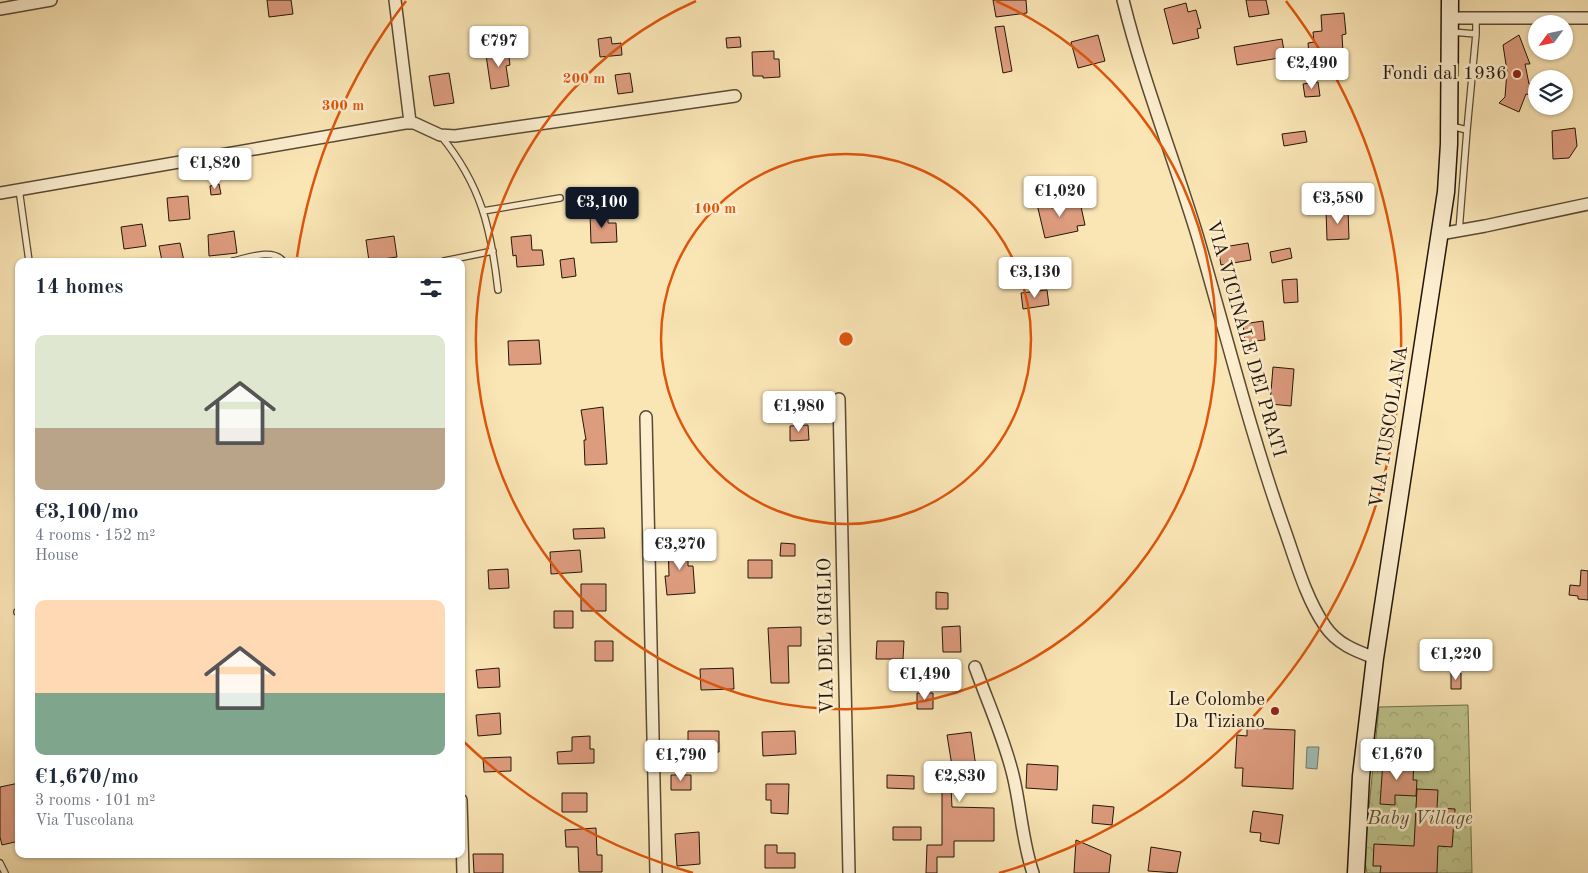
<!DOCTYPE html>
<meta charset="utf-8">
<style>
:root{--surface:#fff;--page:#f2f2f3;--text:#1f2937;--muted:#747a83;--accent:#111827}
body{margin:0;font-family:"Old Standard TT",serif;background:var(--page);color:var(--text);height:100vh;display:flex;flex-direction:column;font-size:19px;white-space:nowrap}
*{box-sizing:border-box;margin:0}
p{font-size:16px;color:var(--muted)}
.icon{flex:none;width:28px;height:28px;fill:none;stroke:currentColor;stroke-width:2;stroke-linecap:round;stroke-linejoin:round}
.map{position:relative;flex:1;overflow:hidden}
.details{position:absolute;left:15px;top:258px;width:450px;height:600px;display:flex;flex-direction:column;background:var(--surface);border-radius:10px;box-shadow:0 1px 4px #0004}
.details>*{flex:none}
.needle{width:32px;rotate:237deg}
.fabs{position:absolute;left:1528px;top:15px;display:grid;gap:10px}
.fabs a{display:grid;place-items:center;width:45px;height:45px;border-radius:50%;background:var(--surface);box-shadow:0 1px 4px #0004;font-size:25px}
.price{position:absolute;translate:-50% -42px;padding:0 11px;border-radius:5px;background:#fff;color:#222;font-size:16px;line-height:32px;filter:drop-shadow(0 1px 2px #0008)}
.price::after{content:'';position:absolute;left:50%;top:30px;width:15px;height:11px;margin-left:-8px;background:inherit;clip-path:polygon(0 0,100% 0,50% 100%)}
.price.on{background:var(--accent);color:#fff}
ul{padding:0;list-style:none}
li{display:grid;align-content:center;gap:10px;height:265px;padding:0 20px}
li span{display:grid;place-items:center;height:155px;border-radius:10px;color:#555}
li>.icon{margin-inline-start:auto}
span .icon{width:90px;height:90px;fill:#fffc;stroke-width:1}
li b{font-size:21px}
h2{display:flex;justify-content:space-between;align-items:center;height:60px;padding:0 20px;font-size:21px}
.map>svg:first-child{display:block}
.park{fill:url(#park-crowns);stroke:#706e4a}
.water{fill:#a1bdb6;stroke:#6f7a70}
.building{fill:#de9c7f;stroke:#231608}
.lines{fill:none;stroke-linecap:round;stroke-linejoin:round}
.lane-casing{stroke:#594a33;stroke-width:8}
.street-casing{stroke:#594a33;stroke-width:14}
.secondary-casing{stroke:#231608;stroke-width:19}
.lane{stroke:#fceecf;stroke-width:5.5}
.street{stroke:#fceecf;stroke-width:11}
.secondary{stroke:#fceecf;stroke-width:16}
.ring{fill:none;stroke:#de560c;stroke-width:2.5}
.poi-dot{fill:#8f2418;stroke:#fceecf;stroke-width:2}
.labels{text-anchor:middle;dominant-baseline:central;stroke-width:5;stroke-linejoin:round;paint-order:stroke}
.poi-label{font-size:19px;fill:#231608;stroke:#fceecf;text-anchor:end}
.street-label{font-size:19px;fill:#231608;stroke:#fceecf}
.park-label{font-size:19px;font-style:italic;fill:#595337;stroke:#fceecf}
.centre{fill:#de560c;stroke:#fceecf;stroke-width:2.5}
.ring-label{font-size:15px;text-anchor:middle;font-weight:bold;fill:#de560c;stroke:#fceecf;stroke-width:5;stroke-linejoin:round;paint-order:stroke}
</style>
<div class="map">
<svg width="1588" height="873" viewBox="0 0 1588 873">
<defs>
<pattern id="park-crowns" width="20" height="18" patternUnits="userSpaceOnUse" patternTransform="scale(1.25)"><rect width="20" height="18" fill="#bec58d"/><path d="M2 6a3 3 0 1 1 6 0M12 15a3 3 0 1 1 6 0" fill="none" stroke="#a3a878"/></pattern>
</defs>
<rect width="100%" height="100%" fill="#fae5b5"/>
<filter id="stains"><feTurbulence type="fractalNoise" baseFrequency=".004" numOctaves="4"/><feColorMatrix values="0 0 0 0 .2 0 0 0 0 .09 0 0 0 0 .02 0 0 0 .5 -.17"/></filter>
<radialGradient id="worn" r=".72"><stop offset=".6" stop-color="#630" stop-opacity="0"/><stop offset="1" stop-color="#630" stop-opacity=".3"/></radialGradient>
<!-- park -->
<path class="park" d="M 1468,705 L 1472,873 L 1367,873 L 1364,857 L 1379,707 Z"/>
<!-- water -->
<path class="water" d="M 1307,747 L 1319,747 L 1317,769 L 1306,768 Z"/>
<!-- building -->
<path class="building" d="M 267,0 L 291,0 L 293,14 L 269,17 Z
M 993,0 L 1026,0 L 1027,13 L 996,17 Z
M 1246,0 L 1266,0 L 1269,14 L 1249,17 Z
M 1186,3 L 1188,12 L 1196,10 L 1201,28 L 1197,29 L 1199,38 L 1173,44 L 1164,9 Z
M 1344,13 L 1346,34 L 1342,35 L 1343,52 L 1309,55 L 1308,43 L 1314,42 L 1313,32 L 1322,31 L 1321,15 Z
M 1004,26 L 1012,71 L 1003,73 L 995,27 Z
M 1098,35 L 1105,61 L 1078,68 L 1071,42 Z
M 1519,35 L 1530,64 L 1525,64 L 1529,84 L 1536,84 L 1536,90 L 1535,96 L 1526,94 L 1519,112 L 1499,103 L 1505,97 L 1507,71 L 1503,45 Z
M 611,37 L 612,44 L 621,43 L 622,55 L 600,57 L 598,39 Z
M 740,37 L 741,47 L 727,48 L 726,38 Z
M 1282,39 L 1285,57 L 1237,65 L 1234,47 Z
M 508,48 L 510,65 L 506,66 L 509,86 L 491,89 L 486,55 L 494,54 L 494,49 Z
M 774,51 L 774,59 L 779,59 L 780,77 L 763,78 L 763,76 L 753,76 L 752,52 Z
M 449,73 L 454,103 L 434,106 L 429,76 Z
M 630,73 L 633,92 L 618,94 L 615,75 Z
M 1318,82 L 1320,96 L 1305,97 L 1303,84 Z
M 1575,128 L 1577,146 L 1569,158 L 1553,159 L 1552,131 Z
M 1305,131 L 1307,142 L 1284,146 L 1282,134 Z
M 219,184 L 221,194 L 211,195 L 210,186 Z
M 188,196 L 190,219 L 169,221 L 167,198 Z
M 1049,197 L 1051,208 L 1080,202 L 1085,225 L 1077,226 L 1078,231 L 1045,238 L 1036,200 Z
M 1348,209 L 1349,239 L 1327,240 L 1326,210 Z
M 608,212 L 608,223 L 616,223 L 617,242 L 591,243 L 590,213 Z
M 142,224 L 146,246 L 124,249 L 121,227 Z
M 234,231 L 237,253 L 209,256 L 208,235 Z
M 531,235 L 532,250 L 542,250 L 544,265 L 517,267 L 516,255 L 513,256 L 511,237 Z
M 394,236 L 397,257 L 369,261 L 366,240 Z
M 180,243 L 184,261 L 162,261 L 159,246 Z
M 1248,243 L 1251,260 L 1221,265 L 1218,248 Z
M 1290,248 L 1292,258 L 1272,263 L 1270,252 Z
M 574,258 L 576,276 L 562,278 L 560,260 Z
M 1297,279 L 1298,302 L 1284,303 L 1282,280 Z
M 1047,290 L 1049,305 L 1023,309 L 1021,293 Z
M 1263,321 L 1265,340 L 1245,342 L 1243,324 Z
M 539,340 L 541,364 L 509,365 L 508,341 Z
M 1273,367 L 1294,369 L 1291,406 L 1270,404 Z
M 603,407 L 607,464 L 585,465 L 584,440 L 586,440 L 581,410 Z
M 808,425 L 809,440 L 790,441 L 790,426 Z
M 604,528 L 605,538 L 574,539 L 573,529 Z
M 668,543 L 688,543 L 688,566 L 693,566 L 695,593 L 667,595 L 665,576 L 669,576 Z
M 781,543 L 795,544 L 795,556 L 780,556 Z
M 580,550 L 582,572 L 551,574 L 550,552 Z
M 748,560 L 772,560 L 772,578 L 748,578 Z
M 508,569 L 509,588 L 489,589 L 488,570 Z
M 1581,570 L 1588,571 L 1588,600 L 1578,599 L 1578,596 L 1569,595 L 1570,585 L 1580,586 Z
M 581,584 L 606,584 L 606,611 L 581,611 Z
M 936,592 L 948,593 L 948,609 L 936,609 Z
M 554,611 L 573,611 L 573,628 L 554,628 Z
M 960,626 L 961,652 L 943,652 L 942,627 Z
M 801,627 L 801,646 L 788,646 L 789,683 L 771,683 L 768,628 Z
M 595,641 L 613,641 L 613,661 L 595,661 Z
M 877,641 L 904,641 L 903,659 L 876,659 Z
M 499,668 L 500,687 L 478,688 L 476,670 Z
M 733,668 L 734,689 L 701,690 L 700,669 Z
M 1451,672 L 1461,673 L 1461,689 L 1451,689 Z
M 917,693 L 933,693 L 933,709 L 917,709 Z
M 500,713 L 501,734 L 478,736 L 476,715 Z
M 1247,728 L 1295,730 L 1293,789 L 1242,786 L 1243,768 L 1235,768 L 1237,735 L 1247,736 Z
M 688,731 L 719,731 L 719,752 L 688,753 Z
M 795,731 L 796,754 L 763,756 L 762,732 Z
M 971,732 L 976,767 L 981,767 L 981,788 L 951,787 L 952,807 L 994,808 L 994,841 L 954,841 L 954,857 L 937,857 L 937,873 L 926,873 L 927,845 L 942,845 L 942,766 L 952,766 L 947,735 Z
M 590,736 L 590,749 L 594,749 L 594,763 L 558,764 L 557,752 L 572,751 L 572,737 Z
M 511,757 L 511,771 L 484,772 L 483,758 Z
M 1383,761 L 1414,763 L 1413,780 L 1417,780 L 1416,796 L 1395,795 L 1395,805 L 1380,804 Z
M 1027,764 L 1058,766 L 1057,790 L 1026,788 Z
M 671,775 L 691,775 L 691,790 L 671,790 Z
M 887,775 L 914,776 L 914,789 L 887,788 Z
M 19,783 L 19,841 L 2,845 L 0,837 L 0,787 Z
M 766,784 L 789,784 L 788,814 L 771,813 L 771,800 L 766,800 Z
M 1417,789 L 1438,790 L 1437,808 L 1455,809 L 1452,847 L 1438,846 L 1437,873 L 1380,873 L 1381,866 L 1373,866 L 1374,844 L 1414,846 Z
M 562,793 L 587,793 L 587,812 L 562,812 Z
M 1093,805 L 1114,807 L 1112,825 L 1092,823 Z
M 1253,811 L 1283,815 L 1279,844 L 1260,841 L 1261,833 L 1250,832 Z
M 893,827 L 921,827 L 921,840 L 893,840 Z
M 596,828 L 597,855 L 602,855 L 602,872 L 579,872 L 578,847 L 566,847 L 565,830 Z
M 699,832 L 700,864 L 677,866 L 675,834 Z
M 1076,840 L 1111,855 L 1109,873 L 1074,873 Z
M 765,845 L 777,845 L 777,853 L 795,853 L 795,868 L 765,868 Z
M 1151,847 L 1181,852 L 1177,873 L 1148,871 Z
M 473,854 L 503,854 L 503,873 L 474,873 Z"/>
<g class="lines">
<!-- lane casing -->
<g class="lane-casing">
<path id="lane" d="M 1476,18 L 1476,34
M 1452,32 L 1476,34 L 1467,130
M 1451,126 L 1467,130 L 1459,231
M 441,136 C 481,185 491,228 498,290
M 19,189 L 29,261
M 483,211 L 560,198
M 233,261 C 247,258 273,248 283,261
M 444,261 L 493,251
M 17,612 L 19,612
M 0,863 L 5,873"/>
</g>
<!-- street casing -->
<g class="street-casing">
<path id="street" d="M 395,0 L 410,122
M 1123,0 C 1143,81 1174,159 1198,238 C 1226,334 1250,431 1283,525 C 1295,558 1305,597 1325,626 C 1337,644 1356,651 1375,658
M 0,9 L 51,0
M 1451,18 L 1588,18
M 0,193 L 405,123 L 414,123 L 440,135 L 455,136 L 735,96
M 1440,234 L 1485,226 L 1588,204
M 839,399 L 849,873
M 646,417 L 656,873
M 975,667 C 988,703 1004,738 1013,775 C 1021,808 1022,841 1033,873
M 461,800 L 463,873"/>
</g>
<!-- secondary casing -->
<g class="secondary-casing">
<path id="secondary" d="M 1356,873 L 1361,776 L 1375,658 L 1446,192 L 1449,144 L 1450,0"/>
</g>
<!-- lane -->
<use href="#lane" class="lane"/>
<!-- street -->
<use href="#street" class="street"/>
<!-- secondary -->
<use href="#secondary" class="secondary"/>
</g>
<!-- distance rings -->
<g class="ring">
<circle cx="846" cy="339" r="185"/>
<path d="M996 1A370 370 0 1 1 696 1"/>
<path d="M693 873A555 555 0 0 1 464 742M297 257A555 555 0 0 1 406 1M1286 1A555 555 0 0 1 999 873"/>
</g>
<!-- markers -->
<g class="poi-dot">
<circle cx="1517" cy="74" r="5"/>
<circle cx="1275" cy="711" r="5"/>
</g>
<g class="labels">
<!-- poi labels -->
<g class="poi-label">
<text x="1507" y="74">Fondi dal 1936</text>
<text x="1265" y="700">Le Colombe<tspan x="1265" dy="22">Da Tiziano</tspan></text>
</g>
<!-- street labels -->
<g class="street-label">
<text transform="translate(1245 339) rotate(74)">VIA VICINALE DEI PRATI</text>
<text transform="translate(1390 427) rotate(-81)">VIA TUSCOLANA</text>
<text transform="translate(827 636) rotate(-91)">VIA DEL GIGLIO</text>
</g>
<!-- park labels -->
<g class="park-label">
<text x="1420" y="819">Baby Village</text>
</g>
</g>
<circle cx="846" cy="339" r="8" class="centre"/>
<g class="ring-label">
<text x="584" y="83">200 m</text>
<text x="343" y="110">300 m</text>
<text x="715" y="213">100 m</text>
</g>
<rect width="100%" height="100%" filter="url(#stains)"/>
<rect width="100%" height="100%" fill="url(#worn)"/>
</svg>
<div class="fabs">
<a><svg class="needle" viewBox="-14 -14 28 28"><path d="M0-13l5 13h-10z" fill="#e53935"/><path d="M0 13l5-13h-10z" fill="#747a83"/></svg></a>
<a><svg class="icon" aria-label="layers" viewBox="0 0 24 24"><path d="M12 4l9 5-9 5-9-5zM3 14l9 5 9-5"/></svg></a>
</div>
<b class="price" style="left:499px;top:68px">€797</b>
<b class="price" style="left:1312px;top:90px">€2,490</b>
<b class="price" style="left:215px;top:190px">€1,820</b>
<b class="price" style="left:1060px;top:218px">€1,020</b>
<b class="price" style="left:1338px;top:225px">€3,580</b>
<b class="price on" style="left:602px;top:229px">€3,100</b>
<b class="price" style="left:1035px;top:299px">€3,130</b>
<b class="price" style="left:799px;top:433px">€1,980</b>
<b class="price" style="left:680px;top:571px">€3,270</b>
<b class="price" style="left:1456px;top:681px">€1,220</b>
<b class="price" style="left:925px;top:701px">€1,490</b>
<b class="price" style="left:1397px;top:781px">€1,670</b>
<b class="price" style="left:681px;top:782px">€1,790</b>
<b class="price" style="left:960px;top:803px">€2,830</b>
<section class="details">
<h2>14 homes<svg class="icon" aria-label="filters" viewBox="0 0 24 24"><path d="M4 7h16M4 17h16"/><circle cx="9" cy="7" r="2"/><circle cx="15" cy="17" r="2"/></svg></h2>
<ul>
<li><span style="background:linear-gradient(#dfe7d0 60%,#b9a48a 0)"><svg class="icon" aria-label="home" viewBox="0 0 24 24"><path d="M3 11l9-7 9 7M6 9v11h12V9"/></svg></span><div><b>€3,100/mo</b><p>4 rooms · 152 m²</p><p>House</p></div></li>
<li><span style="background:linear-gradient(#ffd9b3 60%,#7fa58c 0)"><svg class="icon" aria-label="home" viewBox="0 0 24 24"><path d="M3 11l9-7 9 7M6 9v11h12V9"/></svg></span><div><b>€1,670/mo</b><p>3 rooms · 101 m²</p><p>Via Tuscolana</p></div></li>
</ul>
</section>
</div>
